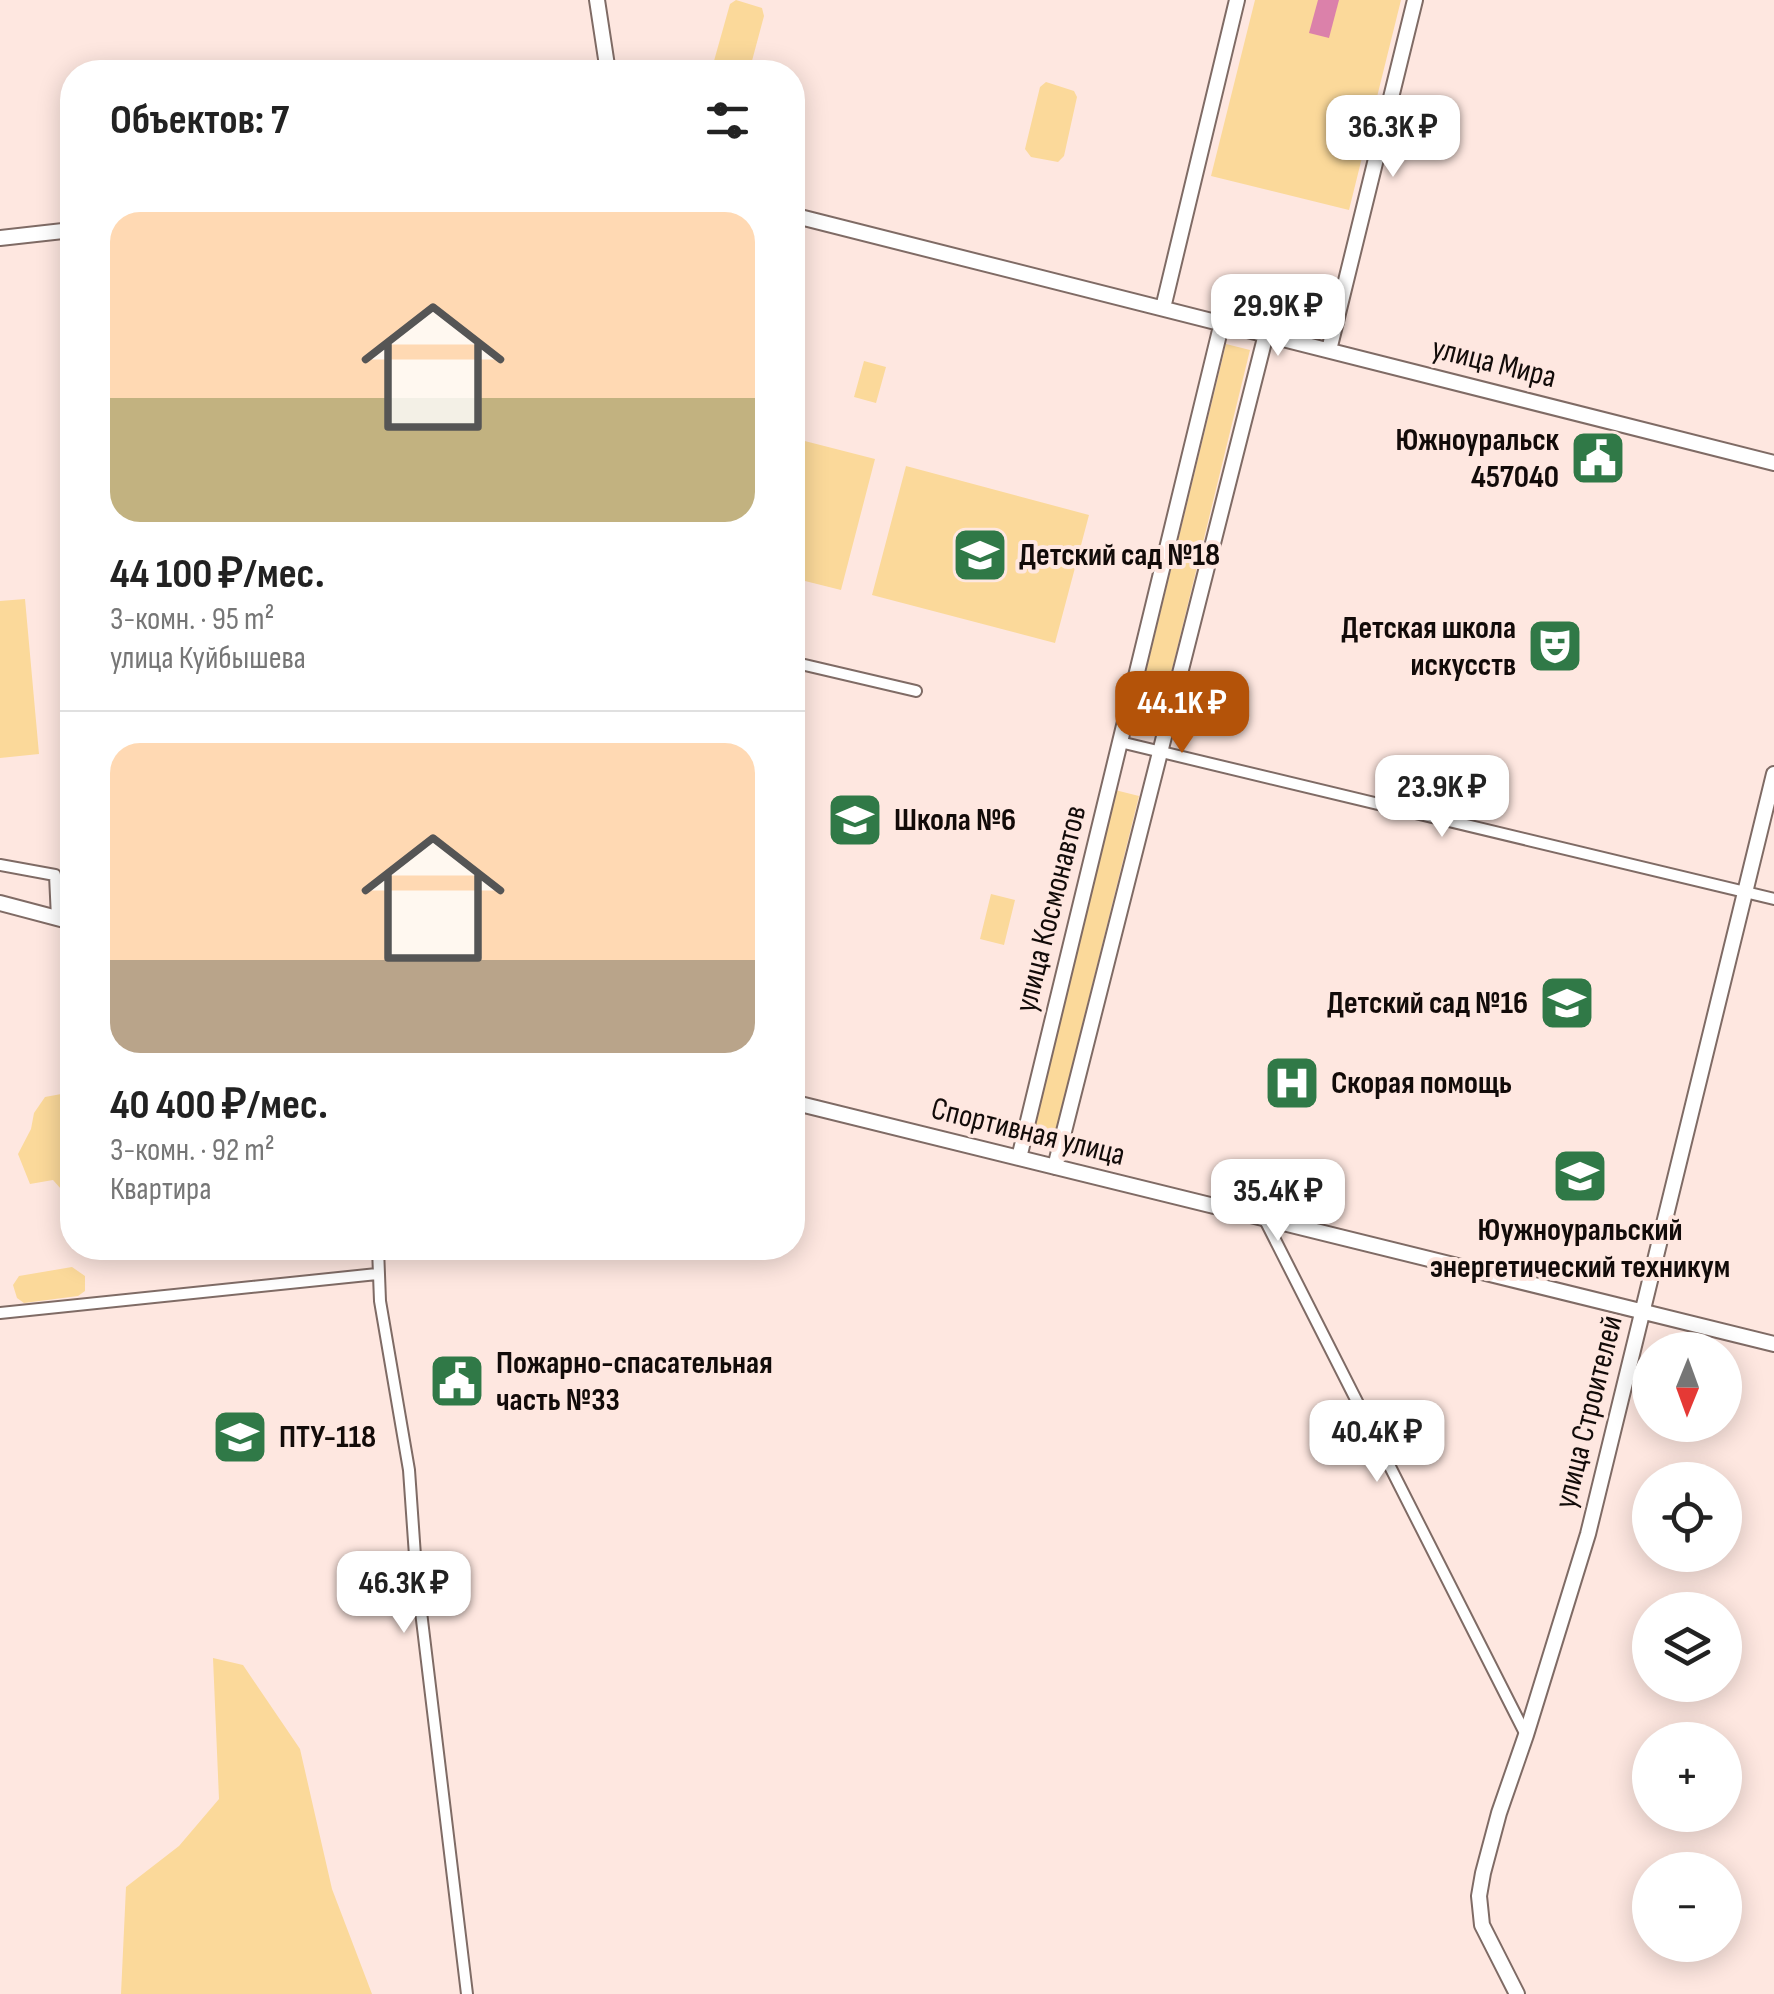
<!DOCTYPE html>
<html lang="ru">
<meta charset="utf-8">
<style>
:root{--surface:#fff;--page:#f2f2f2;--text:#222;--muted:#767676;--line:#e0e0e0;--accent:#b45309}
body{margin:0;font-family:"Sofia Sans Condensed",sans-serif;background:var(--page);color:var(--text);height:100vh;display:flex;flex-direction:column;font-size:38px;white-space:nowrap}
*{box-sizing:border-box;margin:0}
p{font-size:32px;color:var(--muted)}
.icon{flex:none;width:55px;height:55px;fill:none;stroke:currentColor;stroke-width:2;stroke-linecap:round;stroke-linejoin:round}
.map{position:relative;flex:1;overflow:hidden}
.drawer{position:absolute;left:60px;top:60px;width:745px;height:1200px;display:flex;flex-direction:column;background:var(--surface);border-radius:40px;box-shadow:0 5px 25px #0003}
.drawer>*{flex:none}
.needle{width:65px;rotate:181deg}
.buttons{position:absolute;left:1632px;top:1332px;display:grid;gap:20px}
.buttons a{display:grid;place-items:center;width:110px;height:110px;border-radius:50%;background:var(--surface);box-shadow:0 5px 25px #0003;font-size:50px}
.price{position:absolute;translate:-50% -85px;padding:0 22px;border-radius:20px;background:#fff;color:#222;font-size:32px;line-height:65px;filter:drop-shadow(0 2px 5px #0008)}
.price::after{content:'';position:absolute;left:50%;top:60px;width:30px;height:22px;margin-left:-15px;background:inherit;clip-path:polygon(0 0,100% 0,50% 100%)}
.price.current{background:var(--accent);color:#fff}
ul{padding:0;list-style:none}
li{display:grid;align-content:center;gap:20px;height:530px;padding:0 50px}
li+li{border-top:2px solid var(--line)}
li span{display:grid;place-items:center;height:310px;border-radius:30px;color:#555}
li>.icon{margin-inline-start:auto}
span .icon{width:180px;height:180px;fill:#fffc;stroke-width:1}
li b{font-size:42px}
h2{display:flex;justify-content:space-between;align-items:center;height:120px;padding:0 50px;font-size:42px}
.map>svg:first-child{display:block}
.green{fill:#fbd99a}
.water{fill:#db81aa}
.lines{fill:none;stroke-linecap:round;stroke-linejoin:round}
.street-casing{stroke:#7f6b65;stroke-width:14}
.secondary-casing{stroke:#7f6b65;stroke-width:18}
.street{stroke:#fff;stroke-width:10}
.secondary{stroke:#fff;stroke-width:14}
.labels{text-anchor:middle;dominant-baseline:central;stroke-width:8;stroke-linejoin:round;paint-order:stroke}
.street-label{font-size:32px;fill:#120b09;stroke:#fee7e0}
.poi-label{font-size:32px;font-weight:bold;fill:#120b09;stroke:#fee7e0;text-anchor:start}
</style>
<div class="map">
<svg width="1774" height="1994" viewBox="0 0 1774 1994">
<rect width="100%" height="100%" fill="#fee7e0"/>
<!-- green -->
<path class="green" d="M 736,0 L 762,8 L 764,16 L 749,72 L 713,72 L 712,68 L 730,4 Z
M 1255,0 L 1401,0 L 1349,210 L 1211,176 Z
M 1046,82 L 1074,91 L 1077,97 L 1064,156 L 1058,162 L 1031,157 L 1025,149 L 1040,87 Z
M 1226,344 L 1250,350 L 1165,698 L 1141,692 Z
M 864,361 L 886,367 L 876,403 L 854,397 Z
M 793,438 L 875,459 L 841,590 L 793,578 Z
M 906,466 L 1089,515 L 1055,643 L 872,595 Z
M 25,599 L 39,754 L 0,758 L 0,601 Z
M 1115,790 L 1139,796 L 1053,1143 L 1029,1138 Z
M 991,894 L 1015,900 L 1004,945 L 980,939 Z
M 72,1092 L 71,1178 L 61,1189 L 53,1180 L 30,1184 L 18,1154 L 31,1129 L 34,1113 L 45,1097 Z
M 72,1267 L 85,1276 L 85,1291 L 78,1296 L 24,1303 L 17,1298 L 13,1285 L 19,1276 Z
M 213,1658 L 243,1665 L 300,1749 L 332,1889 L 372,1994 L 121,1994 L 126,1887 L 179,1846 L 219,1799 Z"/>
<!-- water -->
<path class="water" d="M 1318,0 L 1339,0 L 1329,38 L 1309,33 Z"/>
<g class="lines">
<!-- street casing -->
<g class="street-casing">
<path id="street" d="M 792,662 L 916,691
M 1120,742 L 1774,899
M 0,865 L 55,875 L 57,918
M 1264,1218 L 1526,1735
M 378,1248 L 380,1301 L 409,1470 L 416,1570 L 467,1994
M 0,1313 L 377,1274"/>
</g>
<!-- secondary casing -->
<g class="secondary-casing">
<path id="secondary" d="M 597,0 L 608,72
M 792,215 L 1774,463
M 0,238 L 72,230
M 1163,308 L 1237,0
M 1329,350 L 1415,0
M 0,903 L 72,922
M 792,1102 L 1774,1344
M 1019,1158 L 1222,322
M 1055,1167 L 1266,334
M 1517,1994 L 1482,1925 L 1479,1896 L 1483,1873 L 1499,1813 L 1526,1735 L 1588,1534 L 1774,774"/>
</g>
<!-- street -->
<use href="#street" class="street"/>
<!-- secondary -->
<use href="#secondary" class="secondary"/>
</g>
<!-- icons -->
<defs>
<g id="civic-square" transform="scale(2.875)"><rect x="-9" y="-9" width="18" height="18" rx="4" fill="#307947" stroke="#fee7e0"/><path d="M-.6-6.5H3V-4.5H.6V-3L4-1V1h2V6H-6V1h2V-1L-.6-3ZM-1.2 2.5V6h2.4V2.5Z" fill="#fff"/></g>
<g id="school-square" transform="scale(2.875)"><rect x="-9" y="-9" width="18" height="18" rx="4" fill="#307947" stroke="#fee7e0"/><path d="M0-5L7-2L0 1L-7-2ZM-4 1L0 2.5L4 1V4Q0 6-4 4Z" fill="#fff"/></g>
<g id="theatre-square" transform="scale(2.875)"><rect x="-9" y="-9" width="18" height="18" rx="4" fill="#307947" stroke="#fee7e0"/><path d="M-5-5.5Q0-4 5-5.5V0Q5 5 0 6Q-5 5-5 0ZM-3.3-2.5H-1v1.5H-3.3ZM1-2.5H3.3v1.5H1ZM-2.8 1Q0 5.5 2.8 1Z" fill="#fff"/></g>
<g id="hospital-square" transform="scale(2.875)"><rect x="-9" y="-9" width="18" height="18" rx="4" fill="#307947" stroke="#fee7e0"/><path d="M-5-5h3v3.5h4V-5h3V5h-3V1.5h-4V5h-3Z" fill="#fff"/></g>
<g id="university-square" transform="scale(2.875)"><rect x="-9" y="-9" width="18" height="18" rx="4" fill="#307947" stroke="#fee7e0"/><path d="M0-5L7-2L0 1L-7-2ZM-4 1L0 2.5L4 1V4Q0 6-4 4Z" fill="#fff"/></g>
</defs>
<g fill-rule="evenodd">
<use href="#civic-square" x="1598" y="458"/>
<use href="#school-square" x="980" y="555"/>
<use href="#theatre-square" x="1555" y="646"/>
<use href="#school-square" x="855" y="820"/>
<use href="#school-square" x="1567" y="1003"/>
<use href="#hospital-square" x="1292" y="1083"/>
<use href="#university-square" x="1580" y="1176"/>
<use href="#civic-square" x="457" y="1381"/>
<use href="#university-square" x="240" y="1437"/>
</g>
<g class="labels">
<!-- street labels -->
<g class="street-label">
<text transform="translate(1494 363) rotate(14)">улица Мира</text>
<text transform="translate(1051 909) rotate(-76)">улица Космонавтов</text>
<text transform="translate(1028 1132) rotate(14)">Спортивная улица</text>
<text transform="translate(1589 1412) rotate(-76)">улица Строителей</text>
</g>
<!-- poi labels -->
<g class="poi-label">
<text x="1559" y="440" text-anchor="end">Южноуральск<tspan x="1559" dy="37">457040</tspan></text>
<text x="1019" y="555">Детский сад №18</text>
<text x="1516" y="628" text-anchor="end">Детская школа<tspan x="1516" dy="37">искусств</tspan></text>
<text x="894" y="820">Школа №6</text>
<text x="1528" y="1003" text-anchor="end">Детский сад №16</text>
<text x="1331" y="1083">Скорая помощь</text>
<text x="1580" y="1230" text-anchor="middle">Юужноуральский<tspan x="1580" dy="37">энергетический техникум</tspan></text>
<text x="496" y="1363">Пожарно-спасательная<tspan x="496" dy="37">часть №33</tspan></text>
<text x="279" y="1437">ПТУ-118</text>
</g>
</g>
</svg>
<div class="buttons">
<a><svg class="needle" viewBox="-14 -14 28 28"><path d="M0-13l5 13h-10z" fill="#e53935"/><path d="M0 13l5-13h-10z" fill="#767676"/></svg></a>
<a><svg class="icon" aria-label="locate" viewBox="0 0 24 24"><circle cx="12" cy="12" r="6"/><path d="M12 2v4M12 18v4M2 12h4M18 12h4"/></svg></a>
<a><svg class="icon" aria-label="layers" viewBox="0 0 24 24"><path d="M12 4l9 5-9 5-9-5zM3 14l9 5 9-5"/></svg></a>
<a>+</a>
<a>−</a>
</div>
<b class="price" style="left:1393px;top:180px">36.3K ₽</b>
<b class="price" style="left:1278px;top:359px">29.9K ₽</b>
<b class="price current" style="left:1182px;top:756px">44.1K ₽</b>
<b class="price" style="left:1442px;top:840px">23.9K ₽</b>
<b class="price" style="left:1278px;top:1244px">35.4K ₽</b>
<b class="price" style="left:1377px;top:1485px">40.4K ₽</b>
<b class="price" style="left:404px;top:1636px">46.3K ₽</b>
<section class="drawer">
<h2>Объектов: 7<svg class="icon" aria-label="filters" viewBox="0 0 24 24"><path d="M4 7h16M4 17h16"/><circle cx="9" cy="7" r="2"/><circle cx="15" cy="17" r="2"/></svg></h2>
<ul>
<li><span style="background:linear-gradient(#ffd9b3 60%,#c2b280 0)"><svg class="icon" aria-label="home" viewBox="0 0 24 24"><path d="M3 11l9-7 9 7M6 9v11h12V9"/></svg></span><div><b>44 100 ₽/мес.</b><p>3-комн. · 95 m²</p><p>улица Куйбышева</p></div></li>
<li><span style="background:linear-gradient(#ffd9b3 70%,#b9a48a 0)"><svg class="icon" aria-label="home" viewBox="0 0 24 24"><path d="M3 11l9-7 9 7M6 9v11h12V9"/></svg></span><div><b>40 400 ₽/мес.</b><p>3-комн. · 92 m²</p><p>Квартира</p></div></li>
</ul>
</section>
</div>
